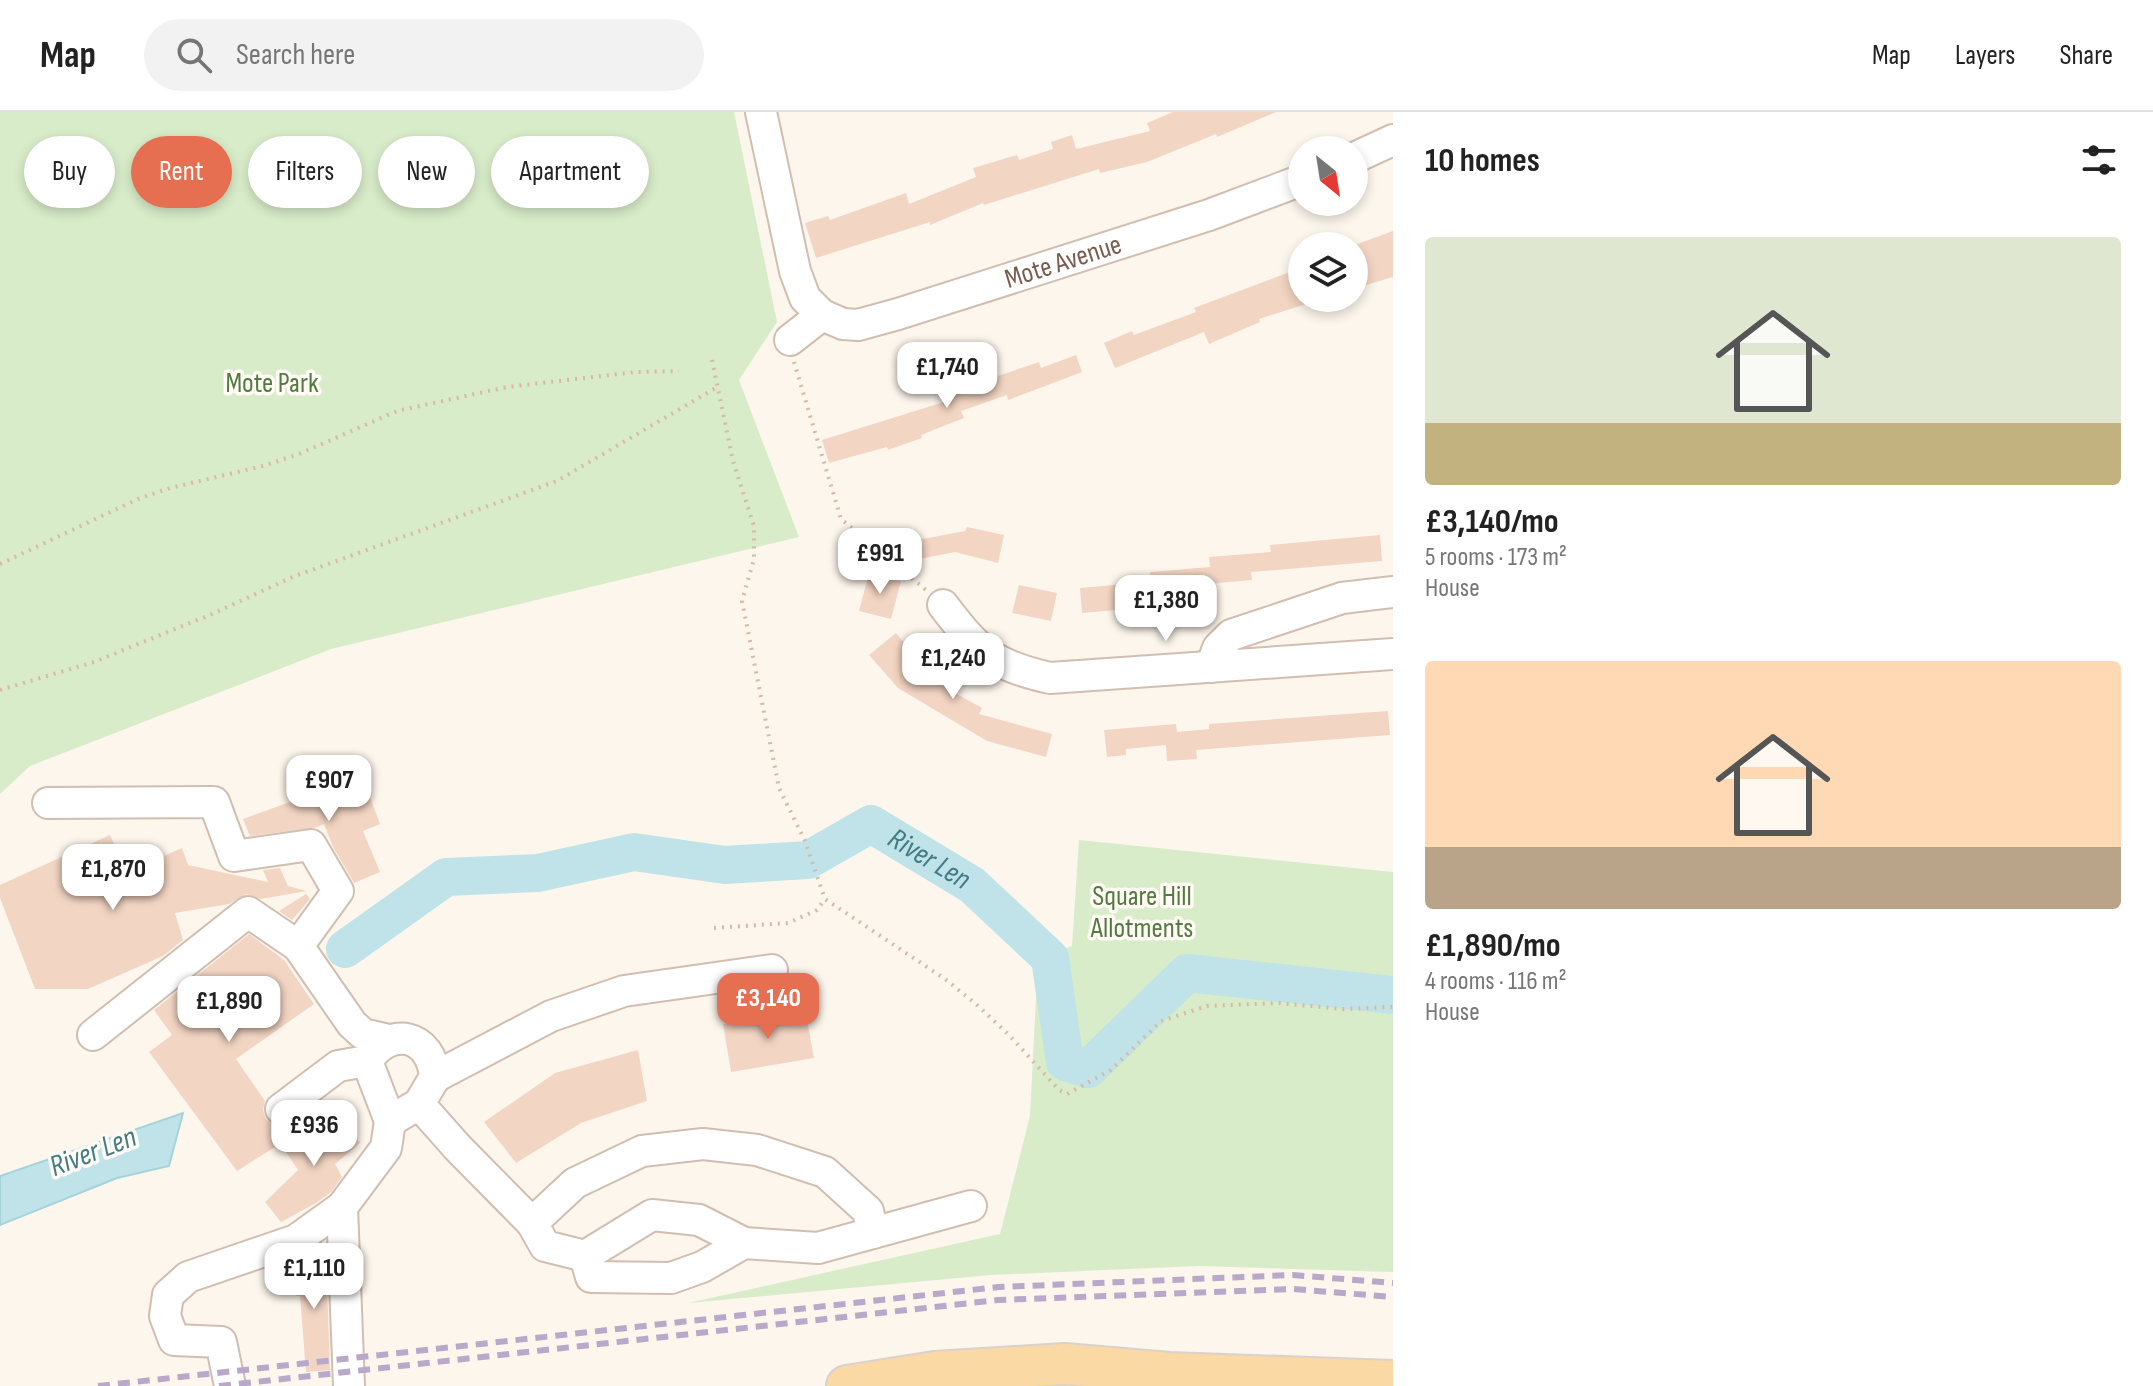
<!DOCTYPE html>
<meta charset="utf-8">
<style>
:root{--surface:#fff;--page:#f2f2f2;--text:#222;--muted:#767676;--line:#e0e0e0;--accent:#e76f51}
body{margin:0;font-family:"Sofia Sans Condensed",sans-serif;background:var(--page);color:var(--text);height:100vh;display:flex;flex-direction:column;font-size:30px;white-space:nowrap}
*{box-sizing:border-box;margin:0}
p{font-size:26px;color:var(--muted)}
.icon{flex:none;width:44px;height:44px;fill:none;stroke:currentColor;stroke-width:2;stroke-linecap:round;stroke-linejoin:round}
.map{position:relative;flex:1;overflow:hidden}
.details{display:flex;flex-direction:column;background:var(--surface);width:760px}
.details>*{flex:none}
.guide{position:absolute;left:24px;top:24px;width:760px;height:72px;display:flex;gap:16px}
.needle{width:52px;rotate:150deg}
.fabs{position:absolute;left:1288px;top:24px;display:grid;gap:16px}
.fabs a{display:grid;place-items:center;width:80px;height:80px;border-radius:50%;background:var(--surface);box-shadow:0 4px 12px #0003;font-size:40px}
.price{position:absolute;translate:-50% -68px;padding:0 18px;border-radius:16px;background:#fff;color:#222;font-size:26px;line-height:52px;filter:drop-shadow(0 2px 4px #0008)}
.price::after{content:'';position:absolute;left:50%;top:48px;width:24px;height:18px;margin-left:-12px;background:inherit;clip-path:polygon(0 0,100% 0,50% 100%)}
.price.current{background:var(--accent);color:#fff}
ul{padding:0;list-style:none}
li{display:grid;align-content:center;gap:16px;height:424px;padding:0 32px}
li span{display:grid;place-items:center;height:248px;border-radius:8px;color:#555}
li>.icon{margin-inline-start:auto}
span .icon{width:144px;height:144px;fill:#fffc;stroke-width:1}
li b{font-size:34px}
h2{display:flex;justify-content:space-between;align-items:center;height:96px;padding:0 32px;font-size:34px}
.pill{padding:0 28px;border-radius:36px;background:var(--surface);box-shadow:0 4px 12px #0003;font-size:28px;line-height:72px}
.pill.current{background:var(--accent);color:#fff}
header{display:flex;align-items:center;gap:48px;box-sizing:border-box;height:112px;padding:0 40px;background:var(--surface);border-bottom:2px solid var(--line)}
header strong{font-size:38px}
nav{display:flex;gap:44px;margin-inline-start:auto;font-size:28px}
.search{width:560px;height:72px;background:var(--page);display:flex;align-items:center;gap:20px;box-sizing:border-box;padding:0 28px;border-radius:44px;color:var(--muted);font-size:30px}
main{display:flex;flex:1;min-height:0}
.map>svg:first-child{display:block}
.green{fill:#d8ecc9}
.water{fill:#bfe3e8;stroke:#a5d3da;stroke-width:2}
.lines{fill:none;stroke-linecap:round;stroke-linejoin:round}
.river{stroke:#bfe3e8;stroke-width:38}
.building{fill:#f3d5c3}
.minor-casing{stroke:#d1beb0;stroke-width:34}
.major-casing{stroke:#dad1cd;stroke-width:44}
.path{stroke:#d9b8a5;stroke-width:4;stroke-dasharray:2 6;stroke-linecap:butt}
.minor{stroke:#fff;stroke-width:30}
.major{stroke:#fbd9a5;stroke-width:40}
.rail{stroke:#b9a8c9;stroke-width:6;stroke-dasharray:12 8;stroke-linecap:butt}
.labels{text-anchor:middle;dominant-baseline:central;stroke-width:7;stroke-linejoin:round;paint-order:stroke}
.street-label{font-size:28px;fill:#7a5c4d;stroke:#fffaf3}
.park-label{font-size:28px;fill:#537a41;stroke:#fffaf3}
.water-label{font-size:30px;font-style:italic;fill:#437c86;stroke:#fffaf3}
</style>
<header>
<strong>Map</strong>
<div class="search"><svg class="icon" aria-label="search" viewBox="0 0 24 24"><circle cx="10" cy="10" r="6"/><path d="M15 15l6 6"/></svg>Search here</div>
<nav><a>Map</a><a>Layers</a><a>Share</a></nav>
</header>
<main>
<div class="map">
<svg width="1393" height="1274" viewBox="0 0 1393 1274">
<rect width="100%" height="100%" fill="#fdf6ec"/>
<!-- green -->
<path class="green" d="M 0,0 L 734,0 L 777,210 L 739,268 L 799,425 L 331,537 L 30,654 L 0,682 Z
M 1079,728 L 1393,760 L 1393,1160 L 1199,1154 L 990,1163 L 688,1191 L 1000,1122 L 1030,1004 L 1038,846 L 1072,834 Z"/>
<!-- water -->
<path class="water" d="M 183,1001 L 169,1054 L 117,1066 L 0,1113 L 0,1064 Z"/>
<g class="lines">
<!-- river -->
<path class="river" id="s1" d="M 345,837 L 446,765 L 538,761 L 634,740 L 725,753 L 808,748 L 871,712 L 972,773 L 1050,846 L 1065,950 L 1088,957 L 1187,861 L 1393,883"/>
</g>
<!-- building -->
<path class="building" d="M 1173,0 L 1276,0 L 1217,25 L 1216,22 L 1147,50 L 1100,61 L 1099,57 L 984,93 L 983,91 L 930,113 L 930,110 L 816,146 L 805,111 L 828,104 L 830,108 L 906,81 L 909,92 L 976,65 L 973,56 L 1017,43 L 1019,48 L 1053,37 L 1051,30 L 1072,23 L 1076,37 L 1150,19 L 1147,11 Z
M 1393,119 L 1393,165 L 1366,173 L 1352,134 Z
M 1295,158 L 1302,186 L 1306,192 L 1259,207 L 1260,210 L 1209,232 L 1204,220 L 1115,256 L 1104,231 L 1132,219 L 1134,223 L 1196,200 L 1194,196 Z
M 1076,243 L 1082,260 L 1008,288 L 1007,283 L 961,299 L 964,306 L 921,323 L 922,326 L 888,338 L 887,335 L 829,351 L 822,328 L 944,290 L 940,281 L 991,264 L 992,266 L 1039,250 L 1041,256 Z
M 967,415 L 1004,423 L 998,451 L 955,440 L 899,451 L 896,432 L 965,419 Z
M 1380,423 L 1382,449 L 1251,460 L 1252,468 L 1196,473 L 1197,480 L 1152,485 L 1150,460 L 1210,455 L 1209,445 L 1271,440 L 1270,433 Z
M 869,461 L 901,469 L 891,507 L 859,499 Z
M 1125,472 L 1128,497 L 1082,501 L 1080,476 Z
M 1019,473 L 1057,481 L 1051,509 L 1012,501 Z
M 896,521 L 937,571 L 982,596 L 979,602 L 1052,622 L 1046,645 L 987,629 L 898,576 L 869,543 Z
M 1388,599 L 1390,623 L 1196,638 L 1197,647 L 1167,649 L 1166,633 L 1126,637 L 1126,643 L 1107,645 L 1104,618 L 1176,612 L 1177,620 L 1209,617 L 1209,612 Z
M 362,664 L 380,712 L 363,719 L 380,760 L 354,771 L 333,735 L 324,712 L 314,716 L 250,724 L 243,707 Z
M 110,723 L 127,760 L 182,736 L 188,753 L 268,770 L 263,758 L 280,756 L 288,774 L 307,779 L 261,787 L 246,782 L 229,792 L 175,801 L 183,828 L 163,844 L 88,877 L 35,877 L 0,786 L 0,773 Z
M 306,782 L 310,787 L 292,808 L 279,799 Z
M 249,822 L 284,848 L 314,892 L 236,947 L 265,989 L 263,998 L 266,1007 L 273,1013 L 284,1015 L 291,1025 L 237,1059 L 149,940 L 172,923 L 154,898 Z
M 805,897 L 814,946 L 731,960 L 723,912 Z
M 638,938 L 647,989 L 581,1011 L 516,1051 L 484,1010 L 555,961 Z
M 337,1000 L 360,1031 L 335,1052 L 342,1065 L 331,1080 L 316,1091 L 281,1110 L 265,1090 L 298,1058 L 286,1040 Z
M 326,1144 L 330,1258 L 306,1260 L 300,1184 L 296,1184 L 291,1149 Z"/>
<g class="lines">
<!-- minor casing -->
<g class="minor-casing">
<g id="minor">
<path id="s2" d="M 761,0 L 795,159 L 805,186 L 822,203 L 843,212 L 858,213 L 898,202 L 1209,103 L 1302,68"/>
<path d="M 1354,46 L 1393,28"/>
<path d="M 790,228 L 822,203"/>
<path d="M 943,493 C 978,539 992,553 1050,566 L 1393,542"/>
<path d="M 1211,555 L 1218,536 L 1231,523 L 1342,486 L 1393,480"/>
<path d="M 48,691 L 214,690 L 234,744 L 311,733 L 338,779 L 298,834 L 352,912 L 363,922 L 389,928"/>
<path d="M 93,923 L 248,800 L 298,834"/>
<path d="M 435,965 L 551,904 L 624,879 L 772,858"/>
<path d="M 419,992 L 458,1036 L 532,1111 L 545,1134 L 585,1144 L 652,1103 L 699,1108 L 744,1131 L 818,1136 L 971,1094"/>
<path d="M 281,997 L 338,954 L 367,949 C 390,913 431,922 435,965 L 419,992 L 390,1009 L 367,949"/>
<path d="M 532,1111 L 575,1071 L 642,1039 L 703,1032 L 757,1038 L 825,1060 L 868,1099 L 873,1121"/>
<path d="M 585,1144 L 591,1165 L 671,1166 L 702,1155 L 744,1131"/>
<path d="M 230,1274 L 221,1230 L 174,1228 L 165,1204 L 168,1183 L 188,1165 L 296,1128 L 342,1095"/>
<path d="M 349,1274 L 342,1095 L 386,1036 L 390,1009"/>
</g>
</g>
<!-- major casing -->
<g class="major-casing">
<path id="major" d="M 847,1274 L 935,1260 L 1065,1252 L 1169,1261 L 1393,1269"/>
</g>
<!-- path -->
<path class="path" d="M 712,248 L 733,349 L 754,414 L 754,447 L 742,489 L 779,676 L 805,729 L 825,787 L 945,867 L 976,892 L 1010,924 L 1059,978 L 1067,982 L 1111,958 L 1161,909 L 1207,894 L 1279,891 L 1342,897 L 1393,895
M 794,250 L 841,407 L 926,478
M 0,452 L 138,387 L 170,376 L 263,354 L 299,342 L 397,299 L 507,275 L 636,260 L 679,259
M 0,578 L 94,550 L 212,502 L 295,464 L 557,369 L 719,274
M 714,816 L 788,811 L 817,798 L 825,787"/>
<!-- minor -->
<use href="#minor" class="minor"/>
<!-- major -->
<use href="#major" class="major"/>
<!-- rail -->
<path class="rail" d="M 98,1274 L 999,1175 L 1293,1163 L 1393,1171
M 219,1274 L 998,1188 L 1293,1177 L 1393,1185"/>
</g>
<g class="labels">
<!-- street labels -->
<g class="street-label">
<text stroke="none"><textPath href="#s2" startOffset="468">Mote Avenue</textPath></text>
</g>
<!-- park labels -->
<g class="park-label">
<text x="272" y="271">Mote Park</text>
<text x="1142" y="784">Square Hill<tspan x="1142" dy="32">Allotments</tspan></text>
</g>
<!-- water labels -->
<g class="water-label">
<text stroke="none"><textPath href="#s1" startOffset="630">River Len</textPath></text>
<text transform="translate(93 1040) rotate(-21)">River Len</text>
</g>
</g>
</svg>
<div class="fabs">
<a><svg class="needle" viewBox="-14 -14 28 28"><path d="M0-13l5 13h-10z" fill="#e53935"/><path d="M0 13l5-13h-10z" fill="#767676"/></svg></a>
<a><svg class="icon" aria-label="layers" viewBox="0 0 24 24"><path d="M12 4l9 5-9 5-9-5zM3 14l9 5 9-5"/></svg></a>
</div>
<b class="price" style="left:947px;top:298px">£1,740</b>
<b class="price" style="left:880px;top:484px">£991</b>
<b class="price" style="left:1166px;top:531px">£1,380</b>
<b class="price" style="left:953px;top:589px">£1,240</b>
<b class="price" style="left:329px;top:711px">£907</b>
<b class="price" style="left:113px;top:800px">£1,870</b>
<b class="price current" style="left:768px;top:929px">£3,140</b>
<b class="price" style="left:229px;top:932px">£1,890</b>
<b class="price" style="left:314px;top:1056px">£936</b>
<b class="price" style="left:314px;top:1199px">£1,110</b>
<div class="guide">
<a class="pill">Buy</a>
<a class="pill current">Rent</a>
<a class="pill">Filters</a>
<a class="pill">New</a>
<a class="pill">Apartment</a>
</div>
</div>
<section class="details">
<h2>10 homes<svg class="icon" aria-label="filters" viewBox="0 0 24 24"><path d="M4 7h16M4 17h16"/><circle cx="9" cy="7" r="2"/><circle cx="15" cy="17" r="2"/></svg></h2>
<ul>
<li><span style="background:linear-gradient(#dfe7d0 75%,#c2b280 0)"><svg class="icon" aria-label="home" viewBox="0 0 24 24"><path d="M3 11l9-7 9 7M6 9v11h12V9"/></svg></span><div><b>£3,140/mo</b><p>5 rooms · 173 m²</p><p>House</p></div></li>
<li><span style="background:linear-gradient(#ffd9b3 75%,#b9a48a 0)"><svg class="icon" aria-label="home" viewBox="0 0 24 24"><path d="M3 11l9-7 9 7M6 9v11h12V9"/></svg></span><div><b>£1,890/mo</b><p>4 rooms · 116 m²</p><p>House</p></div></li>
</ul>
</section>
</main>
